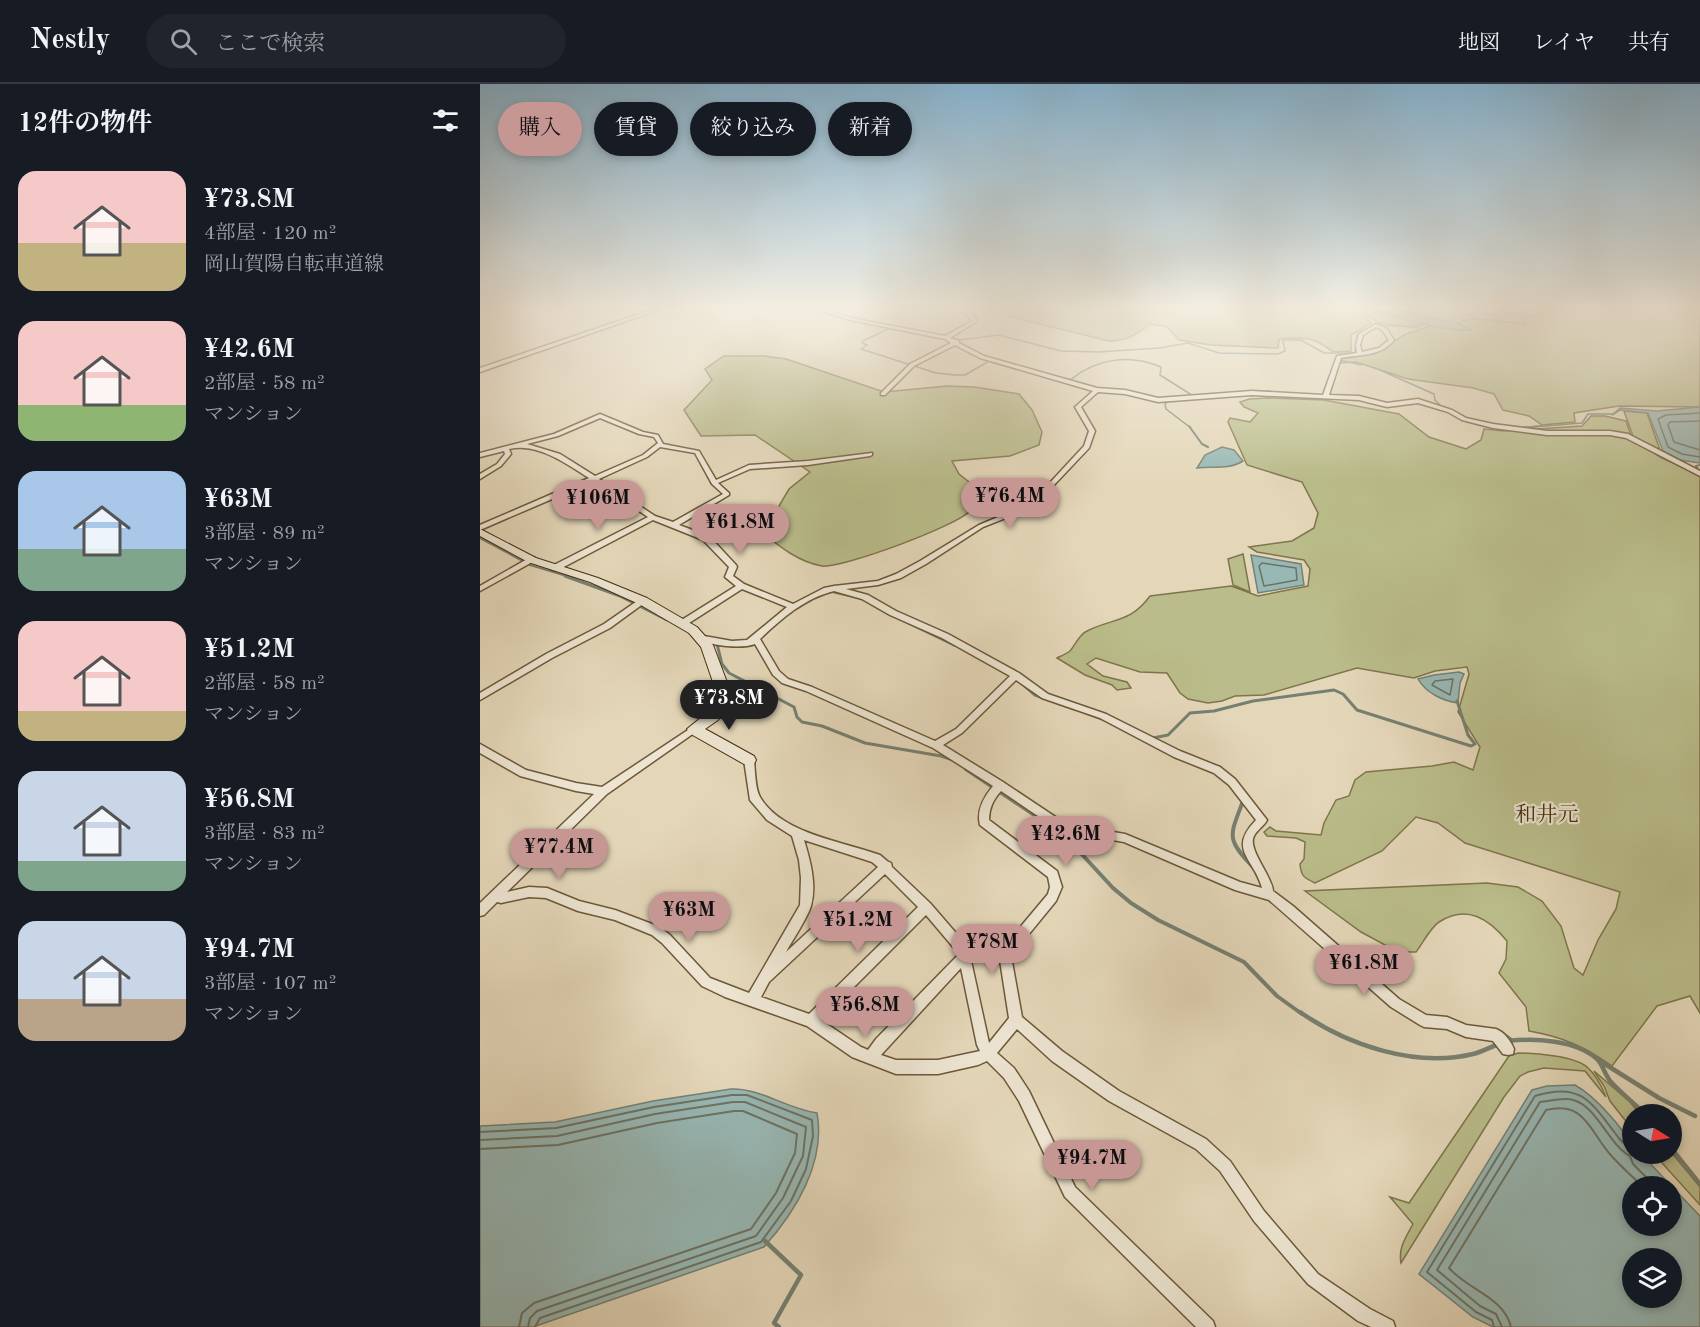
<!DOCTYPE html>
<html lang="ja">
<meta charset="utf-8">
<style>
:root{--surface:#171b24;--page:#20242c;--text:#f1f3f6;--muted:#9ea1a6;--line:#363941;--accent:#c59692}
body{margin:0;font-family:"Old Standard TT","Noto Serif JP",serif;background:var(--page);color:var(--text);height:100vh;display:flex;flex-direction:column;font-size:22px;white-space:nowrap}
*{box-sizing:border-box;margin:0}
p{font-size:20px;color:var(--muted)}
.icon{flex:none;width:33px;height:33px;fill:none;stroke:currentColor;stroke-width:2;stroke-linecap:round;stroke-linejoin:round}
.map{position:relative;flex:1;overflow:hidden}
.panel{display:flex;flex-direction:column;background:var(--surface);width:480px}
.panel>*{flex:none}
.banner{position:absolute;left:18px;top:18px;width:570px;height:54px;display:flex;gap:12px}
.needle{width:39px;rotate:101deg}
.controls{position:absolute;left:1142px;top:1020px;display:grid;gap:12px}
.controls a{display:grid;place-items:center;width:60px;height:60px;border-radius:50%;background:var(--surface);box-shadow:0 3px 9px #0003;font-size:30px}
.price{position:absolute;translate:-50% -51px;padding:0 14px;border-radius:21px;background:var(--accent);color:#111;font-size:20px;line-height:39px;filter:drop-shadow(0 2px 3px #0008)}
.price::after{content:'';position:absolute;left:50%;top:36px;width:18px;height:14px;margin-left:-9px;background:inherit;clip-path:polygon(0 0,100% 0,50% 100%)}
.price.current{background:#222;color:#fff}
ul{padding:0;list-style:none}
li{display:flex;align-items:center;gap:18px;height:150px;padding:0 18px}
li span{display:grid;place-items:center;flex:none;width:168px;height:120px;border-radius:18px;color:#555}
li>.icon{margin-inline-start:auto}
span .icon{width:72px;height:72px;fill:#fffc;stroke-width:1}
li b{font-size:26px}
h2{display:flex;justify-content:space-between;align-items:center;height:72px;padding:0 18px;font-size:26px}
.chip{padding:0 21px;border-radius:27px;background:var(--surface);box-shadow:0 3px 9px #0003;font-size:21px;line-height:54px}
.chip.current{background:var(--accent);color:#111}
header{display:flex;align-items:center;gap:36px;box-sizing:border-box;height:84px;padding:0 30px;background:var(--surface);border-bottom:2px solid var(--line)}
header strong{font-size:28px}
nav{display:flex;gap:33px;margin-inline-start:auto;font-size:21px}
.search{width:420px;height:54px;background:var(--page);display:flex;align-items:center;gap:15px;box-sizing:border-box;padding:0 21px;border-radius:33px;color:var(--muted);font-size:22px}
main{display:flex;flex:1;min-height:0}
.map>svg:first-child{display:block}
.green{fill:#babd8b;stroke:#7f754c;stroke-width:1.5}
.water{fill:#97b8b5;stroke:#768072;stroke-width:1.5;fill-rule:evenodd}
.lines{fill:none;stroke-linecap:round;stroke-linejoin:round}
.shore-far1{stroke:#6e7261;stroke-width:1.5}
.shore{stroke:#6e7261;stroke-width:2}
.stream-far4{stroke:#768072;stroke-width:1.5}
.stream-far3{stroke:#768072;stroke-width:2}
.stream-far2{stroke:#768072;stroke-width:3}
.stream-far1{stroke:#768072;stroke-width:4}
.stream{stroke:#768072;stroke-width:4.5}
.street-casing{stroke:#6c5838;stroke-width:3}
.secondary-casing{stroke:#442d0d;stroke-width:2}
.street{fill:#ede5d2;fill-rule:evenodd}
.secondary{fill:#ede5d2;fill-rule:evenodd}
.labels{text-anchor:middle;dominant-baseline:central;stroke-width:4.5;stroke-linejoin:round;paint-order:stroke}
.quarter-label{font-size:21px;fill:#442d0d;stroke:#ede5d2}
</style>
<header>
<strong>Nestly</strong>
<div class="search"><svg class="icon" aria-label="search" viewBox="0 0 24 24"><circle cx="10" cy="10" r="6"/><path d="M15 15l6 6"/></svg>ここで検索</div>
<nav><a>地図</a><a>レイヤ</a><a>共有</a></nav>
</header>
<main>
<section class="panel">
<h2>12件の物件<svg class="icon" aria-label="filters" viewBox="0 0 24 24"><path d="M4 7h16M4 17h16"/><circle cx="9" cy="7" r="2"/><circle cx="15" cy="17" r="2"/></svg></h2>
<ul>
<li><span style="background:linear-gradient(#f6c9c9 60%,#c2b280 0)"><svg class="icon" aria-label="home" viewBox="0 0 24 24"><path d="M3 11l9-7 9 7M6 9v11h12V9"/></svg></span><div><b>¥73.8M</b><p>4部屋 · 120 m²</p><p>岡山賀陽自転車道線</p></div></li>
<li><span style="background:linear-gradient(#f6c9c9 70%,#8fb573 0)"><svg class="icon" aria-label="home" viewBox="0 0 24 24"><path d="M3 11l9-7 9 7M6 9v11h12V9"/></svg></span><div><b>¥42.6M</b><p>2部屋 · 58 m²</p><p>マンション</p></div></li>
<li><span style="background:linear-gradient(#a9c7e8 65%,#7fa58c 0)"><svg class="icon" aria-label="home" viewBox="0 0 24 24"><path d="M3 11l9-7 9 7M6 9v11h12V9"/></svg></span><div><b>¥63M</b><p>3部屋 · 89 m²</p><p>マンション</p></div></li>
<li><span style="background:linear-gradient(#f6c9c9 75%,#c2b280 0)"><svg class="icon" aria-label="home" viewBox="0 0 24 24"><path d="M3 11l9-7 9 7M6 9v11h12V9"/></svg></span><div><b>¥51.2M</b><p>2部屋 · 58 m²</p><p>マンション</p></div></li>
<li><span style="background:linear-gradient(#c9d6e8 75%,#7fa58c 0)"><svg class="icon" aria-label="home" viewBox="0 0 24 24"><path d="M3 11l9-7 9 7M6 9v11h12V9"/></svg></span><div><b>¥56.8M</b><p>3部屋 · 83 m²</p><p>マンション</p></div></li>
<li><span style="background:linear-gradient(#c9d6e8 65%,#b9a48a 0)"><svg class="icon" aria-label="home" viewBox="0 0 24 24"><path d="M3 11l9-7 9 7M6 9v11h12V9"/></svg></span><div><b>¥94.7M</b><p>3部屋 · 107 m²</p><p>マンション</p></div></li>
</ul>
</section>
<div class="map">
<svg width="1220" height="1243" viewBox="0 0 1220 1243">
<rect width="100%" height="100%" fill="#e4d7b9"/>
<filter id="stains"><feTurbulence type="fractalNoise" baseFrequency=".00333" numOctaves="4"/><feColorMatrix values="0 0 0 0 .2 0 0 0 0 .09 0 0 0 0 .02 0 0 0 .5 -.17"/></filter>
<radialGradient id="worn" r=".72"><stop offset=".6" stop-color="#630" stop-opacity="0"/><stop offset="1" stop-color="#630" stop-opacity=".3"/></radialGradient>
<!-- green -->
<path class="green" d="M 518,226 L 877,226 L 891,239 L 871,251 L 871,267 L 853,268 C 831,251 825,254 799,255 L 798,264 L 731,261 L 699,256 L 687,243 L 670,240 C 656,251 646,257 629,257 L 519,230 Z
M 881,226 L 892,226 L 943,240 L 937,244 L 898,239 Z
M 1080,226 L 1220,226 L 1220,323 L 1139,322 L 1094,329 L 1095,338 L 1062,341 L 1049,332 L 1023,326 L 1014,310 L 993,304 L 928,295 L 876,278 L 860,279 L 863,273 L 894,270 L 924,251 L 950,242 L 976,246 L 992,246 L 978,239 L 994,235 L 1046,240 L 1044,235 Z
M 244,272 L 284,272 L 306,275 L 404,308 L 467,302 L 494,303 L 539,310 L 552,326 L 562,348 L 559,361 L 530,372 L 472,377 L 479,390 L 498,405 C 496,411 495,422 491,426 C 478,442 360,485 342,482 C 319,478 300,463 283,449 L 309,405 L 330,388 L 275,351 L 221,352 L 204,326 L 232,296 L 225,285 Z
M 787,314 L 844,316 L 919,330 L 949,353 L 986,365 L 1001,356 L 1004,345 L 1023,347 L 1102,342 L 1111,332 L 1125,332 L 1146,337 L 1152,355 L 1182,374 L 1220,391 L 1220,929 L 1210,912 L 1177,922 L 1132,982 C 1103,962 1083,953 1049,947 L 1046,923 L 1019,889 L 1026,875 L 1027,857 C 1009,835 987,820 959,838 C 950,844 943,859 936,868 L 918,868 L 881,848 L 825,807 L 1007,799 L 1038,803 L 1062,817 L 1081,842 L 1094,884 L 1103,891 L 1118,856 L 1136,825 L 1140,808 L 985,759 L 958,739 L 936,733 L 902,767 L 835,799 C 824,794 821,792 820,780 L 824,775 L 825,758 L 816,754 L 787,752 L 784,748 L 790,743 L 796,747 L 841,751 L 844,739 L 856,716 L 869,712 L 875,696 L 886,688 L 952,682 L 974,678 L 993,686 L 1000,663 L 978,628 L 989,590 L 987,583 L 955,587 L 934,594 L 877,584 L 784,611 L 755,612 L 742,617 L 728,619 L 708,615 L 700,609 L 687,589 L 660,588 L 616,574 L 607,580 L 623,592 L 647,598 L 651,604 L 637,606 L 632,601 L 605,591 L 577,574 C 581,572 586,570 590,567 C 596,560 599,550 609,546 C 635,534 651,538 670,512 L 751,502 L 778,512 L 828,502 L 830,485 L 824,476 L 777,468 L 769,463 L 812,457 L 834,444 L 838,429 L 822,398 L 767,381 L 748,338 L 750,334 L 770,338 L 778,329 L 764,323 L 760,318 L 769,315 Z
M 1144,327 L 1167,329 L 1181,369 L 1153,352 Z
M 763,470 L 770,508 L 753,501 L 748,475 Z
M 1038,969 C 1054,969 1097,972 1108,984 C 1116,991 1122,1003 1126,1013 L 1105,987 L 1064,984 L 1048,988 L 1040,992 L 1024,1013 L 921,1179 C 918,1164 926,1153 933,1140 L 910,1113 L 929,1119 L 1029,972 Z
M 1114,987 L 1149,1017 L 1160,1030 L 1152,1030 L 1152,1045 L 1130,1017 L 1124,1002 Z
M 1191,1068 L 1220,1103 L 1220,1121 L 1174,1070 Z"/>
<!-- water -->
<path class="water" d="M 895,226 L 1074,226 L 1041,235 L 1045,240 L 992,234 L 976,239 L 992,246 C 959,247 926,235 895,226 Z
M 1220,323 L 1220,379 L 1200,376 L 1183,367 L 1168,329 L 1140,326 L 1132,331 L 1140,324 L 1177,327 Z
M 742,363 L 754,366 L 763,377 C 749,386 732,382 717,384 L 725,371 Z
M 771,471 L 821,480 L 824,501 L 778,509 Z
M 979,588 L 984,590 L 980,599 L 978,619 C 963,617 946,609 938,595 L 954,591 Z
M 1095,1001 C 1113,1011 1152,1050 1152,1070 L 1161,1070 L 1220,1132 L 1220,1243 L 1013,1243 L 993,1233 L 939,1190 L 1052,1006 L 1067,1002 ZM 1152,1102 L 1191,1102 L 1191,1142 L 1152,1142 ZM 1152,1174 L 1191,1174 L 1191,1214 L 1152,1214 Z
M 251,1005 C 281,1004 307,1025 337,1029 C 346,1078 316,1127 284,1163 L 53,1243 L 0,1243 L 0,1042 L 75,1038 L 173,1017 Z"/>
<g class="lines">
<!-- shore-far1 -->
<path class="shore-far1" d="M 918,226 L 968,238 C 994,219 1020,240 1048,226
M 1220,329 L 1186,331 L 1178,335 L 1188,363 L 1202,370 L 1220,373
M 1220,337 L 1190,338 L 1188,341 L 1194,358 L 1220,366
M 782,479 L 816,484 L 817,496 L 784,502 L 779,482 Z
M 973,595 L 970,611 L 952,601 L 955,597 Z"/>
<!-- shore -->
<path class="shore" d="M 0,1048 L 76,1044 L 174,1023 L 252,1011 L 267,1011 L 332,1036 L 333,1052 L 326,1085 L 311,1117 L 281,1158 L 60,1234 L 55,1243
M 0,1056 L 77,1052 L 175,1030 L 253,1018 L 265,1018 L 326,1043 L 323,1072 L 303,1114 L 276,1152 L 57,1227 L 50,1234 L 48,1243
M 0,1065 L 78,1061 L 177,1039 L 254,1027 L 263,1027 L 317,1050 L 315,1069 L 296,1109 L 271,1145 L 54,1219 L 42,1229 L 39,1243
M 1014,1243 L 1012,1236 L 996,1228 L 947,1188 L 1055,1012 C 1099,998 1110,1016 1135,1049 C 1140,1056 1144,1061 1152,1064
M 1022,1243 L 1016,1230 L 1000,1222 L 957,1186 L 1060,1018 C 1070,1017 1084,1013 1093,1016 C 1117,1022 1128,1060 1150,1072 L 1153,1080 L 1175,1102
M 1031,1243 C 1024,1213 988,1206 969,1184 L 1066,1026 C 1104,1017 1109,1045 1129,1069 C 1139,1081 1151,1091 1162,1102"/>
<!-- stream-far4 -->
<path class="stream-far4" d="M 335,226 L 370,236
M 62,228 L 66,226
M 412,243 L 383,257 L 382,259 L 387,261 L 381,265 L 456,289 L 475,291 L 485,291 L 509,277 L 536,284
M 431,245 L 459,251
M 468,253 L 479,256 L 519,251 L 581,267 L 618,268 L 679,264 L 708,259 L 739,269 L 798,270 L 805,267 L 803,256 L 821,256 L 844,269 L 875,269 L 877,251 C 900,234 925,248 950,239
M 39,274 L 179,226
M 860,276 L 881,281
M 540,282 L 590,296 C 617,274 649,270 681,283 L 680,291 L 715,313
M 900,286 L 954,310 L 955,316 L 962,323
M 689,316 L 685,320 L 686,325 L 711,344
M 984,336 L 1000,341
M 1042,344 L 1102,339 L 1108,330 L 1134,330"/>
<!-- stream-far3 -->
<path class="stream-far3" d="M 709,342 L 722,360 L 728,363
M 1037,344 L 1061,342
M 1218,386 L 1216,382 L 1220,381
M 0,454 L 50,481 L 90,493"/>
<!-- stream-far2 -->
<path class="stream-far2" d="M 85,492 L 140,512 L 187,536
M 354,508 L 372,512
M 317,524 L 332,515
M 418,534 L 474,561
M 229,559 L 237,560 L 242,580 L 249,589 L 314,623 L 317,633 L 322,638 L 342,642 L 385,659 L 461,672 L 476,677
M 539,597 L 555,611 L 594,625
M 606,629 L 625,636
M 673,654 L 688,651 L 710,629 L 734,627 L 773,617 L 854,606 L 863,610 L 877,626 L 991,662 L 995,660 L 988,651 L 977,617"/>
<!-- stream-far1 -->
<path class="stream-far1" d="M 486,685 L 584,751 L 633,804 L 651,819 L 678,836 L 764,878 L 797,912 L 822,930
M 763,717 C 750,752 745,754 774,784"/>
<!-- stream -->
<path class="stream" d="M 820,928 C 867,961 935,984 993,970 C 1002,968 1010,963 1019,960
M 1021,949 L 1031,956
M 1028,957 C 1055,954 1096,956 1117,975 C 1123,981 1125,991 1131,998 C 1142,1010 1154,1019 1165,1030
M 1120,977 L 1179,1014 L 1215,1032
M 1191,1064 L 1220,1100
M 285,1157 L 321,1191 L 294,1239 L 299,1243"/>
<!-- street casing -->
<g class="street-casing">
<path id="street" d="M 171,226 L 178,226 L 0,288 L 0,284 Z
M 339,226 L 347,226 L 371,234 L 465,252 L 492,237 L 484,226 L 489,226 L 497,237 L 470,254 L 479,257 L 479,259 L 504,272 L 617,304 L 645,306 L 678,314 L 772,307 L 843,311 L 857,272 L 877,269 L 876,261 L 879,250 L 896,240 L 906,244 L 914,256 C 900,273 881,270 861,274 L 849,311 L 879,312 L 907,319 L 938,315 L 972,326 L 986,334 L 1013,340 L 1067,347 L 1130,347 L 1148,350 L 1220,387 L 1220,392 L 1218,391 L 1146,354 L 1130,351 L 1067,351 L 1013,344 L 982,336 L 968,328 L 938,319 L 907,323 L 879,316 L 772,311 L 678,318 L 645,310 L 618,308 L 601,323 L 615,347 L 609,364 L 557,419 L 551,424 L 503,443 L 446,480 L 421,494 L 398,501 L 366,505 L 388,511 L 416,527 L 468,550 L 539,589 L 568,610 L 626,630 L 700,667 L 740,683 L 755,695 L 787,736 C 784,742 777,746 774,752 C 767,765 792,792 793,807 L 813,822 L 919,915 L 946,931 L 967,933 L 986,941 L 1016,945 C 1024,948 1031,957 1034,965 L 1033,970 L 1028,971 L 1023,970 L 1013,957 L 986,953 L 967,945 L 944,943 L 940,941 L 911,923 L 789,816 L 755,806 L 644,758 L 580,747 L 521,707 C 513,716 509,724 509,736 L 577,787 L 582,803 L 576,817 L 531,872 L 542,933 L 582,967 L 639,1007 L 726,1055 L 750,1077 L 784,1127 L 838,1190 L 890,1225 L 913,1237 L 915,1243 L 891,1243 L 878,1237 L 828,1200 L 774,1137 L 740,1087 L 716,1065 L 629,1017 L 572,977 L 537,945 L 517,969 L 534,984 L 549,1007 L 595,1103 L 733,1237 L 735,1243 L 716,1243 L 585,1113 L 539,1017 L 524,994 L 507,977 L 498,981 L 458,990 L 416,990 L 372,973 L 327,942 L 245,913 L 222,902 L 182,859 L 172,851 L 135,836 L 98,827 L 66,814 L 49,813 L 21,819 L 17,818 L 4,831 L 0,832 L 0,819 L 114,710 L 96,707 L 40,692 L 0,669 L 0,660 L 46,686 L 96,699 L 122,703 L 214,642 L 217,643 L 219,645 L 217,647 L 127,710 L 27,808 L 49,803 L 67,804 L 99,817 L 135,826 L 180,843 L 190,851 L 230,894 L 269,909 L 320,821 L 321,794 L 319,776 L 312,752 L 287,736 L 270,716 L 264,676 L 266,673 L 272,673 L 274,676 C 275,685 275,705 280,713 C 302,750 362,757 400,771 L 407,777 L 411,779 L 412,783 L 450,819 L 488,863 L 509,959 L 529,934 L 519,870 L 521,866 L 568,810 L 570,803 L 568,793 L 500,741 C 496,726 504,713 513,702 L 453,664 L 326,607 L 302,599 L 293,591 L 275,560 C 262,565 230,562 220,555 L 224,552 L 252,557 L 267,556 L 307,523 L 262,505 L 206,541 L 200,541 L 199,539 L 200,537 L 256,502 L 245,493 L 249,483 L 223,456 L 173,436 L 78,486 L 72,486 L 72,482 L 168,433 L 114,397 L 0,446 L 0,441 L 109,394 C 87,380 57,358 29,365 L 31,370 L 21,382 L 0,395 L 0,390 L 17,380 L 25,370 L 24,367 L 0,373 L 0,369 L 74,350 L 120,330 L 163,348 L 178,351 L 183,360 L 219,367 L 236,396 L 269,381 L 328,377 L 392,369 L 392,371 L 390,372 L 328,381 L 270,385 L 238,399 L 249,409 L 249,411 L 199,441 L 229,452 L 256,481 L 257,483 L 253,492 L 264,500 L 313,520 L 344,504 L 354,502 L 398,497 L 416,490 L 440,477 L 499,441 L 546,421 L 553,417 L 604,362 L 609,347 L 595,323 L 613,307 L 500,274 L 475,261 L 434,282 L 405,311 L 401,311 L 401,309 L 430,280 L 471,259 L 465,255 L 370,236 ZM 896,243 L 902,246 L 909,256 L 899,264 L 882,268 L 880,261 L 883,251 ZM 120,334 L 159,350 L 174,353 L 178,359 L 163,371 L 115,392 L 80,370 L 47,360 L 78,352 ZM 180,363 L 215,369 L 232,400 L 243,410 L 193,438 L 175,432 L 119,395 L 167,373 ZM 354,507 L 382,515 L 410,531 L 462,554 L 530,592 L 476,645 L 455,657 L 332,603 L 308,595 L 299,587 L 280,555 C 301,535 325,514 354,507 ZM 536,596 L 562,614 L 620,634 L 694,673 L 734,689 L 749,701 L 776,736 C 747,766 774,774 782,804 L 760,798 L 645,750 L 586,740 L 523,698 L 463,661 L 482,649 ZM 324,756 L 392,778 L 398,783 L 306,868 C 313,855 327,835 331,822 C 337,800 330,776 324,756 ZM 405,790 L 438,823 L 329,930 L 281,913 L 289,898 ZM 446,831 L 479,870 L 396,955 L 388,966 L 381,963 L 341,936 ZM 481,884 L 497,961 L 500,967 L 458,976 L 416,976 L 401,971 Z
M 49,474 L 55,474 L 56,476 L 0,507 L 0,502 Z
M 160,515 L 166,515 L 167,517 L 130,544 L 72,574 L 0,616 L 0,609 L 66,570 L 124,540 Z"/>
</g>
<!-- secondary casing -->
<g class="secondary-casing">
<path id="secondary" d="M 0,445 L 56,474 L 118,494 L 167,514 L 217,543 L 233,561 L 248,601 L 250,615 L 238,636 L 225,645 L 274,672 L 276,676 L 274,680 L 264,680 L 209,649 L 207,645 L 228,628 L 236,615 L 234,601 L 221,563 L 209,549 L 159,520 L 110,498 L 48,478 L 0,452 Z"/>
</g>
<!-- street -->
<use href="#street" class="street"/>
<!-- secondary -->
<use href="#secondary" class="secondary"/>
</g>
<!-- sky -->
<linearGradient id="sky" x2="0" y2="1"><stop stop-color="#87b6d4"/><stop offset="0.56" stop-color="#f3ede0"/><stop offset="1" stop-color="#f3ede0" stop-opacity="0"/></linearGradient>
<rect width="1220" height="400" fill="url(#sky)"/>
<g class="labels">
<!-- quarter labels -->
<g class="quarter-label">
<text x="1067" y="731">和井元</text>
</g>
</g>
<rect width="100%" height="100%" filter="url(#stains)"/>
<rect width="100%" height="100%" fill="url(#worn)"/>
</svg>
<div class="controls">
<a><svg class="needle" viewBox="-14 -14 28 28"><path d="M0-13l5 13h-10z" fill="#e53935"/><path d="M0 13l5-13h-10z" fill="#9ea1a6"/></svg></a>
<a><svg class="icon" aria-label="locate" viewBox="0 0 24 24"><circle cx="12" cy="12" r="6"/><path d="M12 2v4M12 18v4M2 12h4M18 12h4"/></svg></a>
<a><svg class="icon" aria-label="layers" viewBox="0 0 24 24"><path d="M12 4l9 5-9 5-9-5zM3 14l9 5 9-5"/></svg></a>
</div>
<b class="price" style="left:530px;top:445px">¥76.4M</b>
<b class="price" style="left:118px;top:447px">¥106M</b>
<b class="price" style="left:260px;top:471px">¥61.8M</b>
<b class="price current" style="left:249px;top:647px">¥73.8M</b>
<b class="price" style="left:586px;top:783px">¥42.6M</b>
<b class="price" style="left:79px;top:796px">¥77.4M</b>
<b class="price" style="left:209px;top:859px">¥63M</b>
<b class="price" style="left:378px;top:869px">¥51.2M</b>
<b class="price" style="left:512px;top:891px">¥78M</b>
<b class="price" style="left:884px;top:912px">¥61.8M</b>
<b class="price" style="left:385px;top:954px">¥56.8M</b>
<b class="price" style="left:612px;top:1107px">¥94.7M</b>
<div class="banner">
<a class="chip current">購入</a>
<a class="chip">賃貸</a>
<a class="chip">絞り込み</a>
<a class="chip">新着</a>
</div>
</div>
</main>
